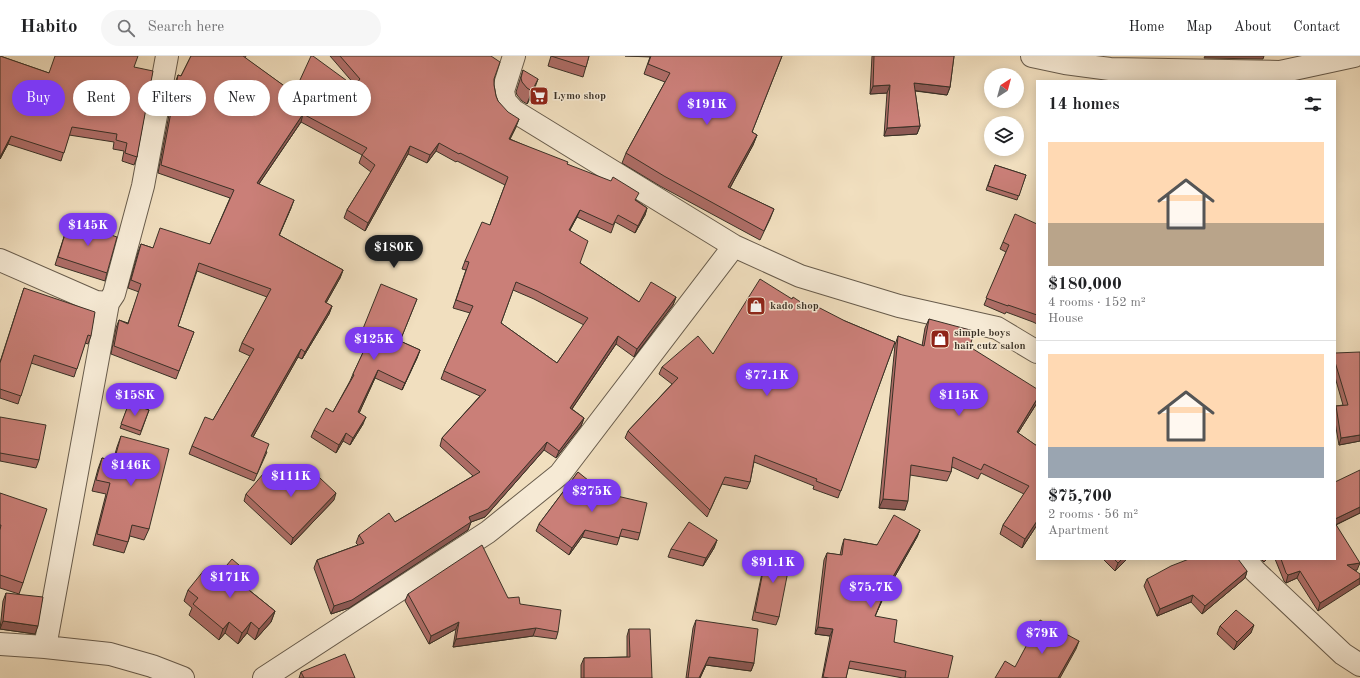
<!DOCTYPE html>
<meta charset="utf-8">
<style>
:root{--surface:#fff;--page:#f6f6f6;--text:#202124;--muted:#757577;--line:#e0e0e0;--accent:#7c3aed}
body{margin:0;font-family:"Old Standard TT",serif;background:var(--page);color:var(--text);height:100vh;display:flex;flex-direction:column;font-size:15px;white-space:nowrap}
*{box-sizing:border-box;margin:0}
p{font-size:13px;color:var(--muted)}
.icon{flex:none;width:22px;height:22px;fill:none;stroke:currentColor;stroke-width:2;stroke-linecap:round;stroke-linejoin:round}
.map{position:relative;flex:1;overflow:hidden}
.panel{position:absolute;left:1036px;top:24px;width:300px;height:480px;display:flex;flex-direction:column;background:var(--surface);border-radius:0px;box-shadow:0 2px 10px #0003}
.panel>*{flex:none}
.guide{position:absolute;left:12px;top:24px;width:380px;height:36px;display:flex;gap:8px}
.needle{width:26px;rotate:36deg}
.tools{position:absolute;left:984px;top:12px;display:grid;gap:8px}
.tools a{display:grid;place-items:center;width:40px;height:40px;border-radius:50%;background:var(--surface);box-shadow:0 2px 10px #0003;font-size:20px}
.price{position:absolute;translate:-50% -34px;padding:0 9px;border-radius:14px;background:var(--accent);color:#fff;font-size:13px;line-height:26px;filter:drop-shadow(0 1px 2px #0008)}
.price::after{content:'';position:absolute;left:50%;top:24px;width:12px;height:9px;margin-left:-6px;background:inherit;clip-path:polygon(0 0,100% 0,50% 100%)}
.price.active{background:#222;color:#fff}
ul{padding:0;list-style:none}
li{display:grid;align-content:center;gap:8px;height:212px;padding:0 12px}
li+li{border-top:1px solid var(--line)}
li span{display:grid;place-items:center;height:124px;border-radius:0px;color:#555}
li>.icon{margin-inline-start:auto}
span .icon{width:72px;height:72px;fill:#fffc;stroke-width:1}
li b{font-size:17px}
h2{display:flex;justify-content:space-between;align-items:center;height:48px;padding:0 12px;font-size:17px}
.chip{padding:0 14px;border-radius:18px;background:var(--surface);box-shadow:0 2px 10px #0003;font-size:14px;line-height:36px}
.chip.active{background:var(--accent);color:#fff}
header{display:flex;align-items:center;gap:24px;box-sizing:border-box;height:56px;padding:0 20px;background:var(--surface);border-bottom:1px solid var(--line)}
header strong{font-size:19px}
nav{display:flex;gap:22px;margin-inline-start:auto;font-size:14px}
.search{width:280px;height:36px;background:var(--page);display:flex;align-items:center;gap:10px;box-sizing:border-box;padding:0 14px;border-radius:22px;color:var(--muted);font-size:15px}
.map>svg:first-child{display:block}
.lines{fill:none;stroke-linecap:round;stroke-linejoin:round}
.street-casing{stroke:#685c4c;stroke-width:24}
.street{stroke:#f6ead5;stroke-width:22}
.wall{fill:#ae6d67;stroke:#3a3126;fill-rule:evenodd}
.shaded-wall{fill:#8d5954;stroke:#3a3126}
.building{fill:#ca7f78;stroke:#3a3126;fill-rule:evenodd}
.labels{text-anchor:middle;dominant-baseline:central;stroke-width:3;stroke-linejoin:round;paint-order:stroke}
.poi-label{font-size:11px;font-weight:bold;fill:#3a3126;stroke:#f6ead5;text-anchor:start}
</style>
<header>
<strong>Habito</strong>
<div class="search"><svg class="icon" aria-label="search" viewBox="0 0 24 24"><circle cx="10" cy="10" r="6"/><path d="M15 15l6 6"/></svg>Search here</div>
<nav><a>Home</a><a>Map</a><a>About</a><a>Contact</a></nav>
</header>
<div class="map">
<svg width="1360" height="622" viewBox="0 0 1360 622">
<rect width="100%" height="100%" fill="#f1dfbf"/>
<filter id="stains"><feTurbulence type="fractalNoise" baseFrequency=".005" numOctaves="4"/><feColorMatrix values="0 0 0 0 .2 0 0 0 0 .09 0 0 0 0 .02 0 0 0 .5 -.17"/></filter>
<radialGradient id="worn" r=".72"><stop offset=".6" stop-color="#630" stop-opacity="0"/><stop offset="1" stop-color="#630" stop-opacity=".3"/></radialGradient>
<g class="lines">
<!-- street casing -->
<g class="street-casing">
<path id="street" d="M 514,0 L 503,35 L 505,45 L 514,55 L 734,190 L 800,220 L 899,250 L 997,272 L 1037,296
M 1032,0 L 1065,7 L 1110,13 L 1280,16 L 1354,0
M 0,204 L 96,246 L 108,247 L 114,238 L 143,130 L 167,0
M 1245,503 L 1255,515 L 1343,598 L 1360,609
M 0,588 L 45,591 L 110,598 L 152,610 L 183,622
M 45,591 L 108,247
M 264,622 L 488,476 L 560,418 L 734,190"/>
</g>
<!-- street -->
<use href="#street" class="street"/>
</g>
<!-- wall -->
<path class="wall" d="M 0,0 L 49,17 L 134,11 L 137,101 L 134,109 L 122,105 L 124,95 L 113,93 L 114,86 L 69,79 L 61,105 L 8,88 L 0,103 Z
M 191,0 L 246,0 L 245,2 L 294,37 L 354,30 L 355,29 L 330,0 L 491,0 L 494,23 L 494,29 L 496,40 L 498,45 L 516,71 L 510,83 L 567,108 L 636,144 L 647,152 L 645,159 L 635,177 L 615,166 L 611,177 L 577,161 L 570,174 L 580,207 L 639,246 L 676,241 L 673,249 L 634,301 L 616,288 L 572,353 L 584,362 L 581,370 L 556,402 L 544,394 L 485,461 L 471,466 L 468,474 L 349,552 L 331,558 L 314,512 L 317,504 L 358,489 L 356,487 L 359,479 L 395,466 L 473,420 L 440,390 L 442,382 L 480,340 L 441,323 L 444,315 L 470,257 L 453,252 L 466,214 L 462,213 L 465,205 L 490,169 L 505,129 L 457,105 L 456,106 L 436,95 L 427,107 L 408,98 L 365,175 L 344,162 L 347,154 L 371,116 L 359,107 L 362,99 L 301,66 L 259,128 L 291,152 L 279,179 L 343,214 L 340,222 L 326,247 L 332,250 L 329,258 L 302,303 L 298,301 L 253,381 L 267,396 L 254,425 L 189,398 L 192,390 L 213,364 L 250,300 L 239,295 L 242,287 L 267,241 L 197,215 L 178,270 L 194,276 L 176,323 L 111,298 L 116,272 L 119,264 L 128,267 L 139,236 L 128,232 L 138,196 L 141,188 L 153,192 L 210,188 L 230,142 L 158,117 L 175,27 L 178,19 L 181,20 ZM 513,234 L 534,243 L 584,269 L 557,307 L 501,267 Z
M 551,0 L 589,0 L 583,21 L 548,10 Z
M 782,0 L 752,76 L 757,79 L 753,89 L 730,132 L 774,153 L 770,163 L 760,184 L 660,130 L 622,107 L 626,97 L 665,26 L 644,18 L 650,1 Z
M 872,0 L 954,0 L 950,31 L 947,39 L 915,35 L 920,70 L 917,78 L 884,80 L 887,37 L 870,38 Z
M 523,14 L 533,37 L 527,48 L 522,45 L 517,39 L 516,36 Z
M 995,109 L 1026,119 L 1017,144 L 986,134 Z
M 69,165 L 107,217 L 105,225 L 55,209 Z
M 1037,168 L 1037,268 L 1033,266 L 1006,256 L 1005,258 L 984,249 L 1006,196 L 1000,193 L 1003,186 Z
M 24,232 L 91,280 L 88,288 L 85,287 L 74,321 L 31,307 L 18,348 L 0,342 L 0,306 Z
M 417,243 L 400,285 L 420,294 L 417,302 L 402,334 L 375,322 L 359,357 L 363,368 L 350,389 L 343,385 L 336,397 L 311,381 L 314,374 L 333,356 L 350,325 L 353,318 L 363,297 L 355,293 L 358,285 Z
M 792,243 L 811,253 L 845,265 L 895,286 L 838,442 L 813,433 L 814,430 L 754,406 L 750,426 L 747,433 L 722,428 L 707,461 L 625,382 L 628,375 L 672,328 L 659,318 L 662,311 L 713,298 Z
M 929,263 L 970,291 L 1037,347 L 1018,377 L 1037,390 L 1037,469 L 1022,492 L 1000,478 L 1003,469 L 1024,438 L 981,417 L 978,423 L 952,411 L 951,416 L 947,425 L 910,419 L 905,454 L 879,452 L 895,289 L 898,280 L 922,290 L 925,272 Z
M 1335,297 L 1360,385 L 1339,389 L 1335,366 L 1335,353 L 1336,350 L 1343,349 L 1335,321 Z
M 129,347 L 149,354 L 140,379 L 120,372 Z
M 0,361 L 39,404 L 36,412 L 0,405 Z
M 121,380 L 149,473 L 144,484 L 130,480 L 124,497 L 93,489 L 106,438 L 92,435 L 98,413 L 102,402 L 113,405 L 117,391 Z
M 578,416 L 640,477 L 638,484 L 620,480 L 617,489 L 582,481 L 569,499 L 536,475 L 539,468 Z
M 290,426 L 334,444 L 291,489 L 244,445 L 246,438 Z
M 1335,426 L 1360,457 L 1336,469 L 1357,514 L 1355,514 L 1318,555 L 1297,522 L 1286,527 L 1284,525 L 1275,503 L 1335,503 Z
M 0,437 L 23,527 L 19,538 L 0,532 Z
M 920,474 L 917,481 L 885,538 L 875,560 L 894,586 L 948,622 L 903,622 L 848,612 L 846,622 L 822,622 L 830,580 L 815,578 L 824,504 L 827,497 L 840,499 L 842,490 L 844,483 L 877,489 Z
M 717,484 L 714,492 L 703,510 L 668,501 L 671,493 Z
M 767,495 L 779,561 L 776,569 L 752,564 L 765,503 Z
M 1103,503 L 1127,503 L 1115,515 Z
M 1261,503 L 1267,503 L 1264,506 Z
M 1247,515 L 1245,522 L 1202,558 L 1191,546 L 1157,560 L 1144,530 L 1147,523 Z
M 216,522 L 250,533 L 249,534 L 275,555 L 271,566 L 255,584 L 247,577 L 238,588 L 225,577 L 219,584 L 189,559 L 192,552 L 184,545 L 188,534 Z
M 6,537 L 35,578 L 0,573 L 3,545 Z
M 408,538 L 508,542 L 520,548 L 558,576 L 556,583 L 533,580 L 453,591 L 456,573 L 429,588 L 405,545 Z
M 696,564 L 754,607 L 751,615 L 706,609 L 700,622 L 686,622 L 693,572 Z
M 1220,570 L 1251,577 L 1234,594 L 1217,578 Z
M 629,573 L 652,622 L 581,622 L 581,609 L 584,602 L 627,601 L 627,580 Z
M 301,616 L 355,622 L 299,622 Z"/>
<!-- shaded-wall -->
<path class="shaded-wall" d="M 625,0 L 651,0 L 651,1 Z
M 1205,0 L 1264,0 L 1263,3 L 1204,2 Z
M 538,23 L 533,37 L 527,48 L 532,35 Z
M 914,27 L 950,31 L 947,39 L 911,34 Z
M 890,29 L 887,37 L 870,38 L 873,30 Z
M 303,58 L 301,66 L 254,135 L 257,127 Z
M 519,63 L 516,71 L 506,91 L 509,83 Z
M 920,70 L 917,78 L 884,80 L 887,72 Z
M 757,79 L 753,89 L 725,141 L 728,131 Z
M 11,80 L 8,88 L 0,103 L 0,101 Z
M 439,87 L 436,95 L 427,107 L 430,99 Z
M 410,90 L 408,98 L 365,175 L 368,167 Z
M 294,144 L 291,152 L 276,187 L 279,179 Z
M 647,152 L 645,159 L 635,177 L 638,170 Z
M 580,154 L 577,161 L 566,181 L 569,174 Z
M 343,214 L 340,222 L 322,254 L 325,246 Z
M 676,241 L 673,249 L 634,301 L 637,293 Z
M 332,250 L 329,258 L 302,303 L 305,296 Z
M 618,280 L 616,288 L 567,360 L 570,352 Z
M 301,293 L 298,301 L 249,388 L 251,380 Z
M 420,294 L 417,302 L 402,334 L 405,327 Z
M 378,314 L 375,322 L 356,364 L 358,356 Z
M 1037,343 L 1037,347 L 1013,385 L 1017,376 Z
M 366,361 L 363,368 L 350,389 L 353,382 Z
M 584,362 L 581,370 L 556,402 L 559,395 Z
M 346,377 L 343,385 L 336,397 L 339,389 Z
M 1360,379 L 1360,385 L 1339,389 L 1341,382 Z
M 547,386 L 544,394 L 485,461 L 471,466 L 468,474 L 349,552 L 331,558 L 334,550 L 469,461 Z
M 336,437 L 334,444 L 291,489 L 293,482 Z
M 883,443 L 908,445 L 905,454 L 879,452 Z
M 1360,451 L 1360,457 L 1335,469 L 1335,463 Z
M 1037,465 L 1037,469 L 1022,492 L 1025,483 Z
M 585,474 L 582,481 L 569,499 L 572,492 Z
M 920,474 L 917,481 L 885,538 L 872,567 L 887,531 Z
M 717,484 L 714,492 L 703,510 L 706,502 Z
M 1122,503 L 1127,503 L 1115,515 L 1118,507 Z
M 1360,507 L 1357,514 L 1344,516 L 1347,509 Z
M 1247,515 L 1245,522 L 1202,558 L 1205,550 Z
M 1300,515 L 1297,522 L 1286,527 L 1288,519 Z
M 254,522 L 250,533 L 241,542 L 245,531 Z
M 1360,522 L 1360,528 L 1318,555 L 1320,547 Z
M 1193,539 L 1191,546 L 1157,560 L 1160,553 Z
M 275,555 L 271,566 L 255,584 L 259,573 Z
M 3,565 L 38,570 L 35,578 L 0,573 Z
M 229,566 L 225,577 L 219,584 L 223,573 Z
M 251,566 L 247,577 L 238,588 L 242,577 Z
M 459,566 L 456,573 L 429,588 L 431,580 Z
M 1254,569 L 1251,577 L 1234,594 L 1237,586 Z
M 818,571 L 833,573 L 830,580 L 815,578 Z
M 536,572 L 533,580 L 453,591 L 456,583 Z
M 1079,585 L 1076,593 L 1060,622 L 1058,622 Z
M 709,601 L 754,607 L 751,615 L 706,609 L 700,622 L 699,622 Z"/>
<!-- building -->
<path class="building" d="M 0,0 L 49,17 L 55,0 L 138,0 L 134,11 L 153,15 L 137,101 L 125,97 L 127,87 L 116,84 L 117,78 L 72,71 L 64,97 L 11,80 L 0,101 Z
M 191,0 L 243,0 L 294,37 L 311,0 L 313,0 L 354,30 L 360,23 L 340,0 L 491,0 L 500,6 L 494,23 L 494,29 L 496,40 L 498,45 L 508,56 L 519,63 L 509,83 L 568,106 L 567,108 L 611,125 L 613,121 L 639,137 L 635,144 L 647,152 L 638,170 L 618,159 L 613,169 L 580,154 L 569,174 L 588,185 L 580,207 L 639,246 L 651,226 L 676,241 L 637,293 L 618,280 L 570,352 L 584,362 L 559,395 L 547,386 L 488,453 L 469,461 L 471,466 L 352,544 L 334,550 L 317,504 L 364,487 L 359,479 L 389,457 L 395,466 L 480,416 L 442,382 L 486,334 L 444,315 L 473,250 L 456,244 L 469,206 L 465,205 L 482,166 L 490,169 L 508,121 L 460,97 L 459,98 L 439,87 L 430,99 L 410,90 L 368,167 L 347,154 L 375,109 L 362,99 L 367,92 L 303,58 L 257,127 L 294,144 L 279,179 L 343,214 L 325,246 L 332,250 L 305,296 L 301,293 L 251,380 L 269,388 L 257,418 L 192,390 L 205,361 L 213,364 L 254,293 L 242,287 L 271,233 L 199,207 L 178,270 L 194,276 L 179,315 L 114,290 L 119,264 L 128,268 L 141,228 L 131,224 L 141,188 L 153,192 L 160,172 L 210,188 L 234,134 L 161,109 L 178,19 L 181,20 ZM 516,226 L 537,235 L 588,262 L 557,307 L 501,267 Z
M 551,0 L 589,0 L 586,11 Z
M 651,0 L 782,0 L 752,76 L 757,79 L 728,131 L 774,153 L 764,175 L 664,120 L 626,97 L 670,17 L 648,8 Z
M 874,0 L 954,0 L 950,31 L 914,27 L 920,70 L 887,72 L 890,29 L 873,30 Z
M 523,14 L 538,23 L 532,35 L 527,32 L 522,26 L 521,22 Z
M 995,109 L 1026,119 L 1019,140 L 988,130 Z
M 1015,158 L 1037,168 L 1037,259 L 1008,249 L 1008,250 L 986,242 L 1009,189 L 1003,186 Z
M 69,165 L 117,181 L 107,217 L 58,201 Z
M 760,223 L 792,243 L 793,241 L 811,253 L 814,249 L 845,265 L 895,286 L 841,435 L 816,425 L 817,423 L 755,399 L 750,426 L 725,421 L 710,454 L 628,375 L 678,322 L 662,311 L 698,280 L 713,298 Z
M 381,228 L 417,243 L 400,285 L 420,294 L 405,327 L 378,314 L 358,356 L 366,361 L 353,382 L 346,377 L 339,389 L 314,374 L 326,352 L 333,356 L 354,319 L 353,318 L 366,290 L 358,285 Z
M 24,232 L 95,256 L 91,280 L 88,279 L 77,313 L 34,299 L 21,340 L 0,333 L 0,307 Z
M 929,263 L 974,275 L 970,291 L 1037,333 L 1037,343 L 1017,376 L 1037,390 L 1037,465 L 1025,483 L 1003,469 L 1029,430 L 984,408 L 981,414 L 953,401 L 951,416 L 911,409 L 908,445 L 883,443 L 898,280 L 924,290 Z
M 1360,296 L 1360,379 L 1341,382 L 1336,350 L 1348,349 L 1335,306 L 1335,297 Z
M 129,347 L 149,354 L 141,375 L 121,368 Z
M 0,361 L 46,369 L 39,404 L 0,397 Z
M 121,380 L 169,393 L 149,473 L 132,469 L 128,486 L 97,478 L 110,427 L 96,424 L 102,402 L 114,405 Z
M 306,409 L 336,437 L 293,482 L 246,438 L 269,411 L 290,426 Z
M 1360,414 L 1360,451 L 1335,463 L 1335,426 Z
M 578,416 L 604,437 L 647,447 L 640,477 L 622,473 L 619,482 L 585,474 L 572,492 L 539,468 Z
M 0,437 L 47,453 L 23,527 L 0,519 L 0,474 L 1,469 L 0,469 Z
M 894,459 L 920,474 L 887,531 L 875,560 L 897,564 L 894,586 L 953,600 L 948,622 L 905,622 L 906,615 L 850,605 L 846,622 L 829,622 L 823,621 L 833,573 L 818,571 L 827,497 L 842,499 L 844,483 L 877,489 Z
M 689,466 L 717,484 L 706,502 L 671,493 Z
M 1335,467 L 1360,507 L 1347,509 L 1360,518 L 1360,522 L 1320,547 L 1300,515 L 1288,519 L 1286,517 L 1281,503 L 1335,503 Z
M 482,489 L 508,542 L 519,541 L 520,548 L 561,554 L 558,576 L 536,572 L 456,583 L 459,566 L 431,580 L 408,538 Z
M 767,495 L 791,500 L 779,561 L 755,556 Z
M 232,503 L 254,522 L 245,531 L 275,555 L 259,573 L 251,566 L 242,577 L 229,566 L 223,573 L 193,548 L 198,542 L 188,534 L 205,513 L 216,522 Z
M 1114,503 L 1122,503 L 1118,507 Z
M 1189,503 L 1238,503 L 1247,515 L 1205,550 L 1193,539 L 1160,553 L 1147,523 L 1171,510 Z
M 6,537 L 43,541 L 38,570 L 3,565 Z
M 1236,554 L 1254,569 L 1237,586 L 1220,570 Z
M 696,564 L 758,573 L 754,607 L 709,601 L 699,622 L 688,622 Z
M 1040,564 L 1079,585 L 1058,622 L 995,622 L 1005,605 L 1015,611 Z
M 629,573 L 650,573 L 652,622 L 584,622 L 584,602 L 630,601 Z
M 345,598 L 355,622 L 304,622 L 301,616 Z"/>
<!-- icons -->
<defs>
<g id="supermarket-square" transform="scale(1)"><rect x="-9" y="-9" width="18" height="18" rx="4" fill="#8f2418" stroke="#f6ead5"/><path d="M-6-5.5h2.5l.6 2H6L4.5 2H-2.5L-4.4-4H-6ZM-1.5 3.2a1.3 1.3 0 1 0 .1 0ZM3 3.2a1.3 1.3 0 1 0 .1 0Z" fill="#fff"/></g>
<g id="shop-square" transform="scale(1)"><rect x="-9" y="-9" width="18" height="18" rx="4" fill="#8f2418" stroke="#f6ead5"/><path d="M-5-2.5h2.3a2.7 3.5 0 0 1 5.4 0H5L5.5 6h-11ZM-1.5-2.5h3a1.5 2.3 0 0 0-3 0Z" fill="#fff"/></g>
</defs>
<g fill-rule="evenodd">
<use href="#supermarket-square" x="539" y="40"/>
<use href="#shop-square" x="756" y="250"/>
<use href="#shop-square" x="940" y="283"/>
</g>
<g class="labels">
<!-- poi labels -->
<g class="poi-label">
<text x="553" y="40">Lymo shop</text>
<text x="770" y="250">kado shop</text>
<text x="954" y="277">simple boys<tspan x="954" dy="13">hair cutz salon</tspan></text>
</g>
</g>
<rect width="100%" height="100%" filter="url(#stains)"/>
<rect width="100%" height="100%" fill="url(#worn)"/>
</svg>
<div class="tools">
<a><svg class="needle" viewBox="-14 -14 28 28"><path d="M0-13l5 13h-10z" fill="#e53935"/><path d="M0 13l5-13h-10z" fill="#757577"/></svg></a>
<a><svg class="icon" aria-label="layers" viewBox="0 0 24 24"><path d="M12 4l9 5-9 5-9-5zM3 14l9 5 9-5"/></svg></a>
</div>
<b class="price" style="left:707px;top:70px">$191K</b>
<b class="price" style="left:88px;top:191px">$145K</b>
<b class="price active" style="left:394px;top:213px">$180K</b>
<b class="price" style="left:374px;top:305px">$125K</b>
<b class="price" style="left:767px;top:341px">$77.1K</b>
<b class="price" style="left:135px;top:361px">$158K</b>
<b class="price" style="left:959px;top:361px">$115K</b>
<b class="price" style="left:131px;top:431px">$146K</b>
<b class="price" style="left:291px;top:442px">$111K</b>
<b class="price" style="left:592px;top:457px">$275K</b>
<b class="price" style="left:773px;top:528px">$91.1K</b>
<b class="price" style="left:230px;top:543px">$171K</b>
<b class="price" style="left:871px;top:553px">$75.7K</b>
<b class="price" style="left:1042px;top:599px">$79K</b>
<div class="guide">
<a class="chip active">Buy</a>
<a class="chip">Rent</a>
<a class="chip">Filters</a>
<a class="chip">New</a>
<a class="chip">Apartment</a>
</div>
<section class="panel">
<h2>14 homes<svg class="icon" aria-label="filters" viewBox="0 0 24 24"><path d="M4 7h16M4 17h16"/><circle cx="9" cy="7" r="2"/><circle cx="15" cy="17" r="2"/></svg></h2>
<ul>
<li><span style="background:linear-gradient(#ffd9b3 65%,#b9a48a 0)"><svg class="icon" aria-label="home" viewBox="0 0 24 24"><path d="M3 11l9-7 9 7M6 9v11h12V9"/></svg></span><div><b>$180,000</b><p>4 rooms · 152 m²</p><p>House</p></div></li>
<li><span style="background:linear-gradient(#ffd9b3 75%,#9aa5b1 0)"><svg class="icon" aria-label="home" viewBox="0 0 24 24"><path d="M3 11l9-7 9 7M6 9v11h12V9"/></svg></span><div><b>$75,700</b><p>2 rooms · 56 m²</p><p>Apartment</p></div></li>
</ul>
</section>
</div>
